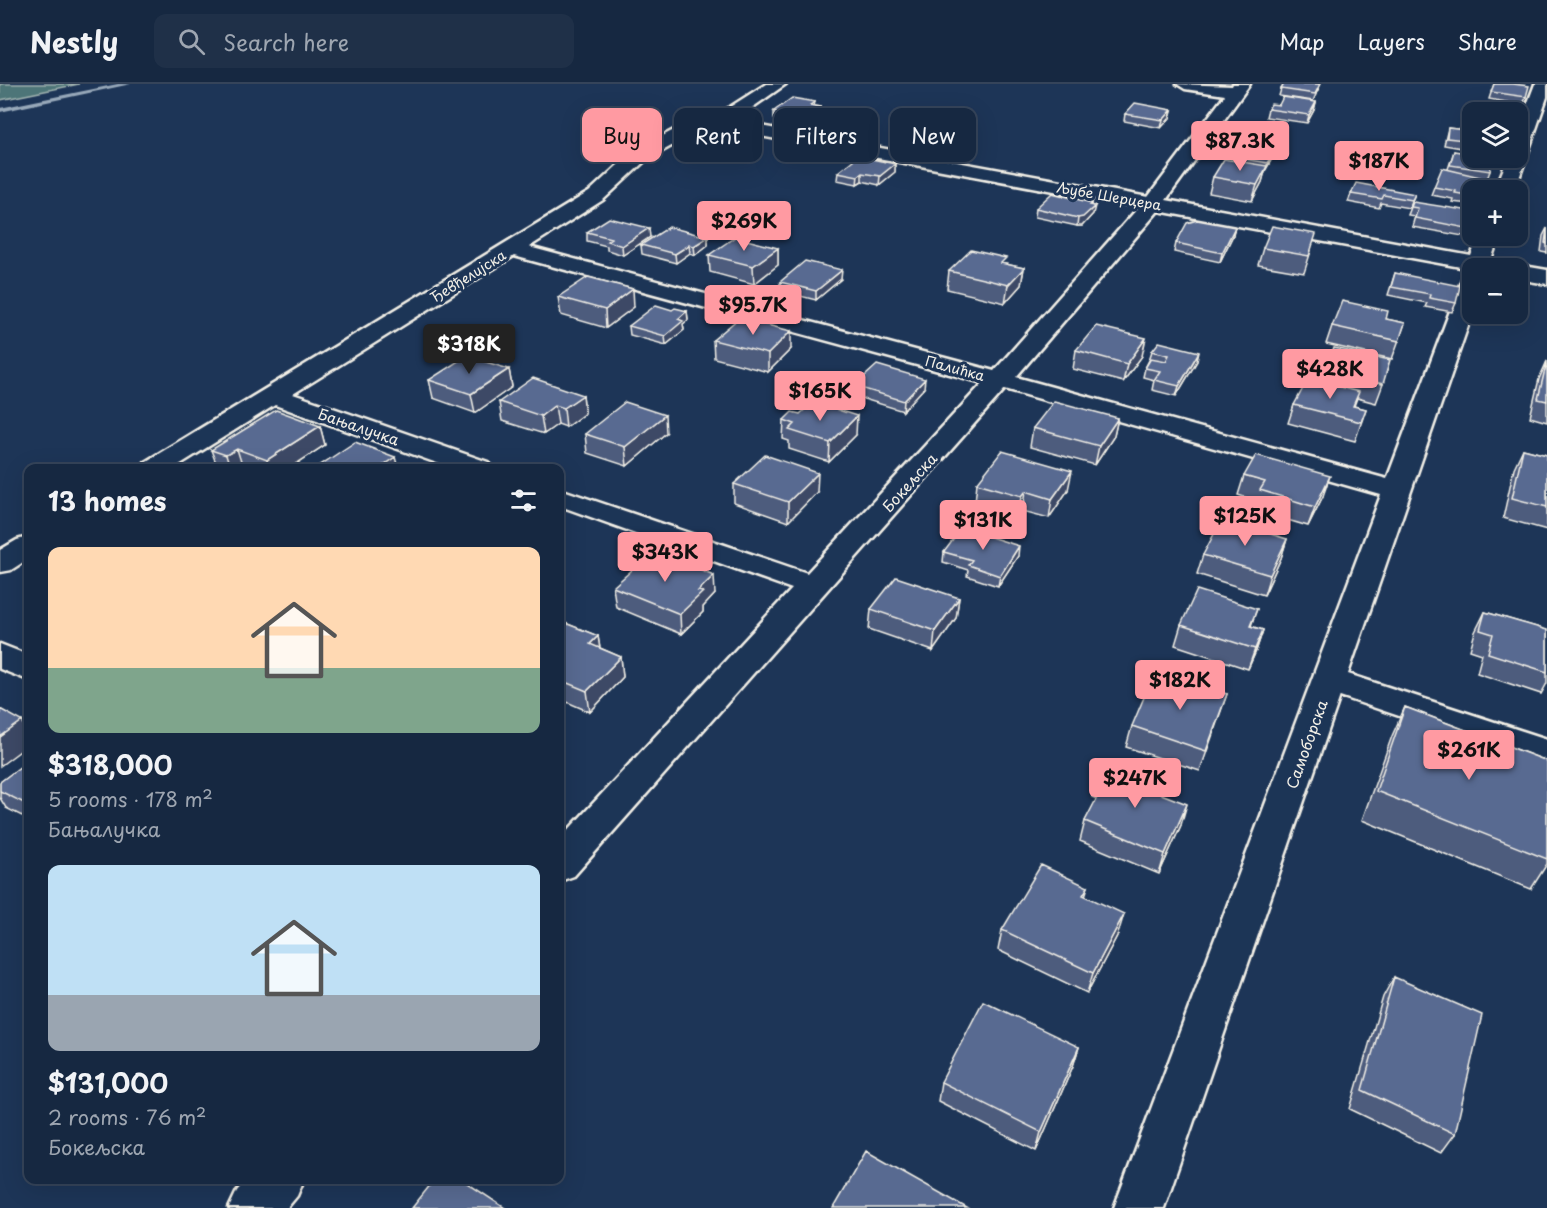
<!DOCTYPE html>
<meta charset="utf-8">
<style>
:root{--surface:#162841;--page:#1f3048;--text:#f1f3f6;--muted:#9ea6b1;--line:#35445a;--accent:#ff9aa2}
body{margin:0;font-family:"Playpen Sans",sans-serif;background:var(--page);color:var(--text);height:100vh;display:flex;flex-direction:column;font-size:22px;white-space:nowrap}
*{box-sizing:border-box;margin:0}
p{font-size:20px;color:var(--muted)}
.icon{flex:none;width:33px;height:33px;fill:none;stroke:currentColor;stroke-width:2;stroke-linecap:round;stroke-linejoin:round}
.map{position:relative;flex:1;overflow:hidden}
.panel{position:absolute;left:24px;top:380px;width:540px;height:720px;display:flex;flex-direction:column;background:var(--surface);border-radius:12px;box-shadow:0 6px 24px #0002,0 0 0 2px var(--line)}
.panel>*{flex:none}
.top-card{position:absolute;left:582px;top:24px;width:570px;height:54px;display:flex;gap:12px}
.fabs{position:absolute;left:1462px;top:18px;display:grid;gap:12px}
.fabs a{display:grid;place-items:center;width:66px;height:66px;border-radius:12px;background:var(--surface);box-shadow:0 6px 24px #0002,0 0 0 2px var(--line);font-size:30px}
.price{position:absolute;translate:-50% -51px;padding:0 14px;border-radius:6px;background:var(--accent);color:#111;font-size:20px;line-height:39px;filter:drop-shadow(0 2px 3px #0008)}
.price::after{content:'';position:absolute;left:50%;top:36px;width:18px;height:14px;margin-left:-9px;background:inherit;clip-path:polygon(0 0,100% 0,50% 100%)}
.price.current{background:#222;color:#fff}
ul{padding:0;list-style:none}
li{display:grid;align-content:center;gap:12px;height:318px;padding:0 24px}
li span{display:grid;place-items:center;height:186px;border-radius:12px;color:#555}
li>.icon{margin-inline-start:auto}
span .icon{width:108px;height:108px;fill:#fffc;stroke-width:1}
li b{font-size:26px}
h2{display:flex;justify-content:space-between;align-items:center;height:72px;padding:0 24px;font-size:26px}
.tag{padding:0 21px;border-radius:12px;background:var(--surface);box-shadow:0 6px 24px #0002,0 0 0 2px var(--line);font-size:21px;line-height:54px}
.tag.current{background:var(--accent);color:#111}
header{display:flex;align-items:center;gap:36px;box-sizing:border-box;height:84px;padding:0 30px;background:var(--surface);border-bottom:2px solid var(--line)}
header strong{font-size:28px}
nav{display:flex;gap:33px;margin-inline-start:auto;font-size:21px}
.search{width:420px;height:54px;background:var(--page);display:flex;align-items:center;gap:15px;box-sizing:border-box;padding:0 21px;border-radius:12px;color:var(--muted);font-size:22px}
.map>svg:first-child{display:block}
.green{fill:#4e7578;stroke:#a1b3b0;stroke-width:1.5}
.lines{fill:none;stroke-linecap:round;stroke-linejoin:round}
.stream{fill:#97a8b9;fill-rule:evenodd}
.minor-casing{stroke:#f4f1e8;stroke-width:5}
.minor{fill:#1d3557;fill-rule:evenodd}
.wall{fill:#4d5b7d;stroke:#f4f1e8;stroke-width:1.5}
.shaded-wall{fill:#3e4a66;stroke:#f4f1e8;stroke-width:1.5}
.building{fill:#596a91;stroke:#f4f1e8;stroke-width:1.5}
.labels{text-anchor:middle;dominant-baseline:central;stroke-width:6;stroke-linejoin:round;paint-order:stroke}
.far-street-label{font-size:14px;fill:#f4f1e8;stroke:#1d3557}
.street-label{font-size:15px;fill:#f4f1e8;stroke:#1d3557}
</style>
<header>
<strong>Nestly</strong>
<div class="search"><svg class="icon" aria-label="search" viewBox="0 0 24 24"><circle cx="10" cy="10" r="6"/><path d="M15 15l6 6"/></svg>Search here</div>
<nav><a>Map</a><a>Layers</a><a>Share</a></nav>
</header>
<div class="map">
<svg width="1547" height="1124" viewBox="0 0 1547 1124">
<rect width="100%" height="100%" fill="#1d3557"/>
<filter id="ink" filterUnits="userSpaceOnUse"><feTurbulence type="fractalNoise" baseFrequency=".0167" numOctaves="2"/><feDisplacementMap in="SourceGraphic" scale="12" xChannelSelector="R" yChannelSelector="G"/><feConvolveMatrix kernelMatrix="1 2 1 2 8 2 1 2 1" color-interpolation-filters="sRGB"/></filter>
<g filter="url(#ink)">
<!-- green -->
<path class="green" d="M 0,0 L 79,0 L 0,16 Z"/>
<g class="lines">
<!-- stream -->
<path class="stream" d="M 118,0 L 131,0 L 0,28 L 0,24 Z"/>
<!-- minor casing -->
<g class="minor-casing">
<path id="minor" d="M 766,0 L 786,0 L 733,37 L 1148,113 L 1225,11 L 1185,5 L 1177,0 L 1232,2 L 1233,0 L 1250,0 L 1166,116 L 1471,172 L 1479,152 L 1499,152 L 1491,176 L 1509,179 L 1511,183 L 1518,181 L 1547,186 L 1547,200 L 1518,195 L 1518,184 L 1473,184 L 1473,227 L 1348,590 L 1547,655 L 1547,682 L 1340,612 L 1164,1124 L 1114,1124 L 1381,411 L 1005,305 L 574,792 L 560,797 L 560,755 L 792,505 L 560,422 L 560,405 L 807,489 L 983,299 L 514,172 L 293,310 L 488,378 L 492,384 L 451,384 L 275,321 L 174,384 L 141,384 L 145,378 L 589,108 L 632,68 L 674,46 L 711,35 ZM 718,44 L 1139,123 L 994,287 L 529,163 L 603,116 L 646,76 L 686,54 ZM 1158,127 L 1466,184 L 1470,189 L 1465,190 L 1462,195 L 1387,395 L 1016,293 Z
M 1535,0 L 1547,0 L 1547,13 L 1515,106 L 1495,106 L 1508,74 L 1518,74 L 1518,45 Z
M 28,453 L 28,475 L 11,486 L 0,488 L 0,466 L 17,456 Z
M 0,560 L 28,571 L 28,596 L 0,585 Z
M 247,1095 L 304,1095 L 297,1112 L 287,1124 L 229,1124 L 237,1107 Z"/>
</g>
<!-- minor -->
<use href="#minor" class="minor"/>
</g>
<!-- wall -->
<path class="wall" d="M 1494,0 L 1526,13 L 1523,21 L 1489,15 Z
M 1319,4 L 1313,17 L 1279,12 L 1281,5 Z
M 815,18 L 814,22 L 821,23 L 821,31 L 807,41 L 774,35 L 774,27 Z
M 1316,18 L 1314,26 L 1307,39 L 1266,33 L 1268,25 L 1279,21 Z
M 1172,26 L 1170,34 L 1161,44 L 1124,37 L 1125,30 Z
M 1448,44 L 1473,47 L 1473,66 L 1444,61 Z
M 1454,67 L 1490,87 L 1487,95 L 1479,94 L 1470,120 L 1452,118 L 1453,115 L 1431,111 L 1434,103 L 1448,85 Z
M 1232,73 L 1273,73 L 1265,87 L 1262,98 L 1252,117 L 1209,109 L 1213,93 L 1231,76 Z
M 895,80 L 895,88 L 879,101 L 862,97 L 857,100 L 837,96 L 838,88 Z
M 1351,110 L 1415,110 L 1409,124 L 1381,119 L 1379,124 L 1348,118 Z
M 1413,118 L 1466,144 L 1463,152 L 1412,143 L 1415,132 L 1408,131 Z
M 1092,119 L 1093,130 L 1082,142 L 1077,142 L 1035,133 L 1036,124 Z
M 1235,143 L 1233,151 L 1220,178 L 1174,168 L 1176,159 Z
M 1547,144 L 1547,169 L 1541,168 L 1543,152 Z
M 587,148 L 650,153 L 623,171 L 607,166 L 607,162 L 587,157 Z
M 708,153 L 708,161 L 695,171 L 690,169 L 676,179 L 642,170 L 641,161 Z
M 778,164 L 778,181 L 754,200 L 710,188 L 709,171 Z
M 1263,164 L 1311,167 L 1304,189 L 1258,181 Z
M 1005,180 L 1024,184 L 1021,201 L 1005,219 L 947,205 L 949,187 Z
M 1395,189 L 1456,219 L 1452,228 L 1425,223 L 1427,219 L 1388,211 Z
M 841,195 L 816,216 L 780,207 L 780,198 Z
M 558,213 L 634,223 L 606,244 L 561,231 Z
M 672,226 L 687,227 L 688,236 L 683,240 L 684,246 L 666,261 L 630,251 L 629,242 Z
M 1386,235 L 1405,239 L 1392,275 L 1326,260 L 1332,242 Z
M 713,256 L 791,265 L 768,288 L 714,274 Z
M 1076,266 L 1142,272 L 1123,298 L 1073,285 Z
M 1152,267 L 1197,277 L 1176,312 L 1152,306 L 1154,296 L 1143,293 L 1145,284 L 1149,276 Z
M 1547,277 L 1547,338 L 1530,333 L 1539,295 Z
M 509,285 L 512,303 L 475,329 L 433,314 L 429,296 Z
M 1325,287 L 1383,300 L 1376,319 L 1357,314 L 1354,322 L 1366,325 L 1355,357 L 1288,339 L 1294,321 L 1321,299 Z
M 854,302 L 924,304 L 903,327 L 854,312 Z
M 583,311 L 585,329 L 566,343 L 558,340 L 544,350 L 502,337 L 499,318 Z
M 1118,334 L 1114,352 L 1095,381 L 1030,363 L 1033,344 Z
M 784,336 L 856,351 L 829,378 L 789,365 L 789,357 L 783,355 Z
M 320,342 L 325,361 L 290,384 L 218,384 L 211,366 Z
M 666,349 L 627,382 L 587,369 L 585,350 Z
M 1523,365 L 1547,371 L 1547,446 L 1503,434 L 1514,384 Z
M 1244,392 L 1323,412 L 1308,442 L 1254,426 L 1257,417 L 1238,411 Z
M 977,399 L 1068,406 L 1049,434 L 1023,427 L 1019,432 L 975,418 Z
M 734,400 L 817,408 L 788,438 L 734,419 Z
M 1287,455 L 1281,474 L 1264,511 L 1197,490 L 1203,471 Z
M 944,468 L 1018,472 L 998,502 L 967,492 L 968,486 L 943,478 Z
M 680,482 L 715,510 L 703,523 L 703,528 L 681,550 L 616,523 L 613,503 Z
M 959,514 L 956,534 L 933,567 L 869,545 L 871,525 Z
M 1257,525 L 1251,542 L 1263,546 L 1256,567 L 1248,585 L 1175,561 L 1181,541 Z
M 1485,528 L 1547,546 L 1547,599 L 1541,610 L 1477,589 L 1482,570 L 1470,566 L 1475,548 Z
M 560,537 L 598,552 L 600,564 L 621,573 L 623,593 L 590,628 L 560,615 Z
M 1227,610 L 1200,687 L 1126,663 L 1132,642 Z
M 1405,623 L 1547,677 L 1547,780 L 1531,805 L 1362,736 L 1392,652 Z
M 28,677 L 28,735 L 6,724 L 0,714 L 0,698 Z
M 1097,693 L 1152,706 L 1181,741 L 1159,790 L 1080,757 L 1085,737 L 1097,715 L 1092,713 Z
M 1088,803 L 1085,812 L 1118,850 L 1087,909 L 998,866 L 1002,846 Z
M 1394,893 L 1455,1050 L 1441,1069 L 1350,1025 L 1383,913 Z
M 1079,963 L 1073,982 L 1036,1067 L 938,1017 L 941,998 Z"/>
<!-- shaded-wall -->
<path class="shaded-wall" d="M 1316,18 L 1314,26 L 1307,39 L 1309,31 Z
M 821,23 L 821,31 L 807,41 L 807,33 Z
M 1172,26 L 1170,34 L 1161,44 L 1163,36 Z
M 1275,65 L 1273,73 L 1265,87 L 1262,98 L 1252,117 L 1257,101 Z
M 895,80 L 895,88 L 879,101 L 880,92 Z
M 862,89 L 862,97 L 857,100 L 858,92 Z
M 1092,119 L 1091,126 L 1095,122 L 1093,130 L 1082,142 L 1077,142 L 1078,134 Z
M 1235,143 L 1233,151 L 1220,178 L 1222,169 Z
M 649,144 L 650,153 L 623,171 L 622,162 Z
M 708,153 L 708,161 L 695,171 L 694,162 Z
M 689,161 L 690,169 L 676,179 L 675,170 Z
M 778,164 L 778,181 L 754,200 L 753,182 Z
M 1024,184 L 1021,201 L 1005,219 L 1008,201 Z
M 842,186 L 841,195 L 816,216 L 816,207 Z
M 633,205 L 634,223 L 606,244 L 605,226 Z
M 687,227 L 688,236 L 683,240 L 684,246 L 666,261 L 665,252 L 678,235 Z
M 791,247 L 791,265 L 768,288 L 768,270 Z
M 1146,254 L 1142,272 L 1123,298 L 1127,280 Z
M 1199,268 L 1197,277 L 1176,312 L 1179,302 Z
M 509,285 L 512,303 L 475,329 L 471,310 Z
M 925,295 L 924,304 L 903,327 L 904,317 Z
M 583,311 L 585,329 L 566,343 L 564,324 Z
M 555,321 L 558,340 L 544,350 L 541,332 Z
M 665,331 L 666,349 L 627,382 L 625,363 Z
M 857,332 L 856,351 L 829,378 L 830,359 Z
M 1118,334 L 1114,352 L 1095,381 L 1099,362 Z
M 320,342 L 325,361 L 290,384 L 269,384 L 267,376 Z
M 237,365 L 243,384 L 230,384 L 226,371 Z
M 395,373 L 398,384 L 379,384 Z
M 1072,387 L 1068,406 L 1049,434 L 1052,415 Z
M 818,389 L 817,408 L 788,438 L 788,418 Z
M 1330,392 L 1323,412 L 1308,442 L 1315,423 Z
M 1026,407 L 1023,427 L 1019,432 L 1022,412 Z
M 560,435 L 563,455 L 560,458 Z
M 1287,455 L 1281,474 L 1264,511 L 1270,491 Z
M 1019,462 L 1018,472 L 998,502 L 1000,492 Z
M 714,491 L 715,510 L 703,523 L 703,528 L 681,550 L 680,530 L 698,507 Z
M 959,514 L 956,534 L 933,567 L 935,547 Z
M 1263,546 L 1256,567 L 1248,585 L 1255,565 Z
M 598,552 L 601,572 L 590,560 Z
M 621,573 L 623,593 L 590,628 L 587,607 Z
M 22,637 L 28,648 L 28,661 L 0,682 L 0,653 Z
M 560,662 L 562,679 L 560,682 Z
M 1187,720 L 1181,741 L 1159,790 L 1165,770 Z
M 1124,830 L 1118,850 L 1087,909 L 1093,889 Z
M 1079,963 L 1073,982 L 1036,1067 L 1041,1048 Z"/>
<!-- building -->
<path class="building" d="M 1284,0 L 1320,0 L 1315,10 L 1281,5 Z
M 1494,0 L 1513,0 L 1529,2 L 1526,13 L 1491,8 Z
M 1283,13 L 1316,18 L 1309,31 L 1268,25 L 1271,20 L 1279,21 Z
M 792,14 L 815,18 L 810,21 L 821,23 L 807,33 L 774,27 Z
M 1135,19 L 1172,26 L 1163,36 L 1125,30 Z
M 1448,44 L 1473,47 L 1473,57 L 1447,54 Z
M 1252,61 L 1275,65 L 1267,79 L 1232,73 L 1238,63 L 1250,65 Z
M 1454,67 L 1473,70 L 1473,74 L 1493,74 L 1490,87 L 1450,81 Z
M 858,72 L 895,80 L 880,92 L 862,89 L 858,92 L 838,88 Z
M 1224,75 L 1267,82 L 1257,101 L 1213,93 Z
M 1442,84 L 1480,93 L 1475,106 L 1473,106 L 1473,112 L 1455,109 L 1456,107 L 1434,103 Z
M 1356,99 L 1415,110 L 1412,116 L 1384,111 L 1382,115 L 1351,110 Z
M 1052,109 L 1092,119 L 1090,121 L 1095,122 L 1083,133 L 1078,134 L 1036,124 Z
M 1413,118 L 1471,127 L 1466,144 L 1415,134 L 1418,124 L 1411,123 Z
M 609,134 L 649,144 L 622,162 L 607,157 L 611,154 L 587,148 Z
M 1197,136 L 1235,143 L 1222,169 L 1176,159 L 1187,139 Z
M 1272,142 L 1316,150 L 1309,172 L 1263,164 Z
M 669,143 L 708,153 L 694,162 L 689,161 L 675,170 L 641,161 Z
M 1547,144 L 1547,160 L 1545,159 Z
M 735,153 L 778,164 L 753,182 L 709,171 Z
M 971,166 L 1006,174 L 1001,179 L 1024,184 L 1008,201 L 949,187 Z
M 805,177 L 842,186 L 816,207 L 780,198 Z
M 1395,189 L 1460,202 L 1456,219 L 1429,214 L 1430,210 L 1391,203 Z
M 588,193 L 633,205 L 605,226 L 558,213 Z
M 1342,217 L 1388,227 L 1386,235 L 1405,239 L 1399,257 L 1332,242 Z
M 656,221 L 672,226 L 675,224 L 687,227 L 678,235 L 683,237 L 665,252 L 629,242 Z
M 739,234 L 791,247 L 768,270 L 713,256 Z
M 1096,242 L 1146,254 L 1127,280 L 1076,266 Z
M 1159,258 L 1199,268 L 1179,302 L 1154,296 L 1160,287 L 1145,284 L 1151,274 L 1166,277 L 1169,271 L 1152,267 Z
M 1334,264 L 1390,276 L 1383,300 L 1325,287 Z
M 466,272 L 509,285 L 471,310 L 429,296 Z
M 1547,277 L 1547,317 L 1538,315 Z
M 877,281 L 925,295 L 904,317 L 854,302 Z
M 533,294 L 583,311 L 564,324 L 555,321 L 541,332 L 499,318 Z
M 1308,295 L 1359,308 L 1353,322 L 1366,325 L 1361,338 L 1294,321 Z
M 1054,317 L 1118,334 L 1099,362 L 1033,344 Z
M 625,318 L 665,331 L 625,363 L 585,350 Z
M 813,318 L 857,332 L 830,359 L 789,346 L 795,340 L 784,336 L 792,328 L 800,330 Z
M 276,326 L 320,342 L 267,376 L 237,365 L 226,371 L 211,366 Z
M 355,358 L 395,373 L 379,384 L 316,384 Z
M 1523,365 L 1547,371 L 1547,423 L 1512,414 Z
M 1002,367 L 1072,387 L 1052,415 L 1026,407 L 1022,412 L 977,399 Z
M 765,371 L 818,389 L 788,418 L 734,400 Z
M 1256,371 L 1330,392 L 1315,423 L 1260,406 L 1265,398 L 1244,392 Z
M 1222,435 L 1287,455 L 1270,491 L 1203,471 Z
M 962,444 L 1019,462 L 1000,492 L 968,481 L 972,476 L 944,468 Z
M 650,470 L 680,482 L 684,479 L 714,491 L 698,507 L 703,508 L 680,530 L 613,503 Z
M 896,493 L 959,514 L 935,547 L 871,525 Z
M 1197,506 L 1257,525 L 1250,542 L 1263,546 L 1255,565 L 1181,541 Z
M 1485,528 L 1547,546 L 1547,588 L 1488,569 L 1493,550 L 1480,546 Z
M 560,537 L 598,552 L 590,560 L 621,573 L 587,607 L 560,596 Z
M 1155,587 L 1227,610 L 1206,667 L 1132,642 Z
M 1405,623 L 1547,677 L 1547,775 L 1376,707 Z
M 0,625 L 22,637 L 0,653 Z
M 28,677 L 28,721 L 0,707 L 0,698 Z
M 1105,678 L 1155,697 L 1151,706 L 1187,720 L 1165,770 L 1085,737 L 1106,696 L 1097,693 Z
M 1041,781 L 1088,803 L 1083,811 L 1124,830 L 1093,889 L 1002,846 Z
M 1394,893 L 1482,931 L 1455,1050 L 1362,1006 Z
M 983,917 L 1079,963 L 1041,1048 L 941,998 Z
M 866,1067 L 967,1124 L 833,1124 Z
M 435,1095 L 461,1095 L 505,1124 L 412,1124 Z"/>
</g>
<g class="labels">
<!-- far-street labels -->
<g class="far-street-label">
<text transform="translate(1109 112) rotate(10)">Љубе Шерцера</text>
<text transform="translate(468 192) rotate(-32)">Ђевђелијска</text>
<text transform="translate(955 284) rotate(15)">Палићка</text>
</g>
<!-- street labels -->
<g class="street-label">
<text transform="translate(359 342) rotate(19)">Бањалучка</text>
<text transform="translate(909 398) rotate(-48)">Бокељска</text>
<text transform="translate(1306 660) rotate(-70)">Самоборска</text>
</g>
</g>
</svg>
<div class="fabs">
<a><svg class="icon" aria-label="layers" viewBox="0 0 24 24"><path d="M12 4l9 5-9 5-9-5zM3 14l9 5 9-5"/></svg></a>
<a>+</a>
<a>−</a>
</div>
<b class="price" style="left:1240px;top:88px">$87.3K</b>
<b class="price" style="left:1379px;top:108px">$187K</b>
<b class="price" style="left:744px;top:168px">$269K</b>
<b class="price" style="left:753px;top:252px">$95.7K</b>
<b class="price current" style="left:469px;top:291px">$318K</b>
<b class="price" style="left:1330px;top:316px">$428K</b>
<b class="price" style="left:820px;top:338px">$165K</b>
<b class="price" style="left:1245px;top:463px">$125K</b>
<b class="price" style="left:983px;top:467px">$131K</b>
<b class="price" style="left:665px;top:499px">$343K</b>
<b class="price" style="left:1180px;top:627px">$182K</b>
<b class="price" style="left:1469px;top:697px">$261K</b>
<b class="price" style="left:1135px;top:725px">$247K</b>
<div class="top-card">
<a class="tag current">Buy</a>
<a class="tag">Rent</a>
<a class="tag">Filters</a>
<a class="tag">New</a>
</div>
<section class="panel">
<h2>13 homes<svg class="icon" aria-label="filters" viewBox="0 0 24 24"><path d="M4 7h16M4 17h16"/><circle cx="9" cy="7" r="2"/><circle cx="15" cy="17" r="2"/></svg></h2>
<ul>
<li><span style="background:linear-gradient(#ffd9b3 65%,#7fa58c 0)"><svg class="icon" aria-label="home" viewBox="0 0 24 24"><path d="M3 11l9-7 9 7M6 9v11h12V9"/></svg></span><div><b>$318,000</b><p>5 rooms · 178 m²</p><p>Бањалучка</p></div></li>
<li><span style="background:linear-gradient(#bfe0f5 70%,#9aa5b1 0)"><svg class="icon" aria-label="home" viewBox="0 0 24 24"><path d="M3 11l9-7 9 7M6 9v11h12V9"/></svg></span><div><b>$131,000</b><p>2 rooms · 76 m²</p><p>Бокељска</p></div></li>
</ul>
</section>
</div>
